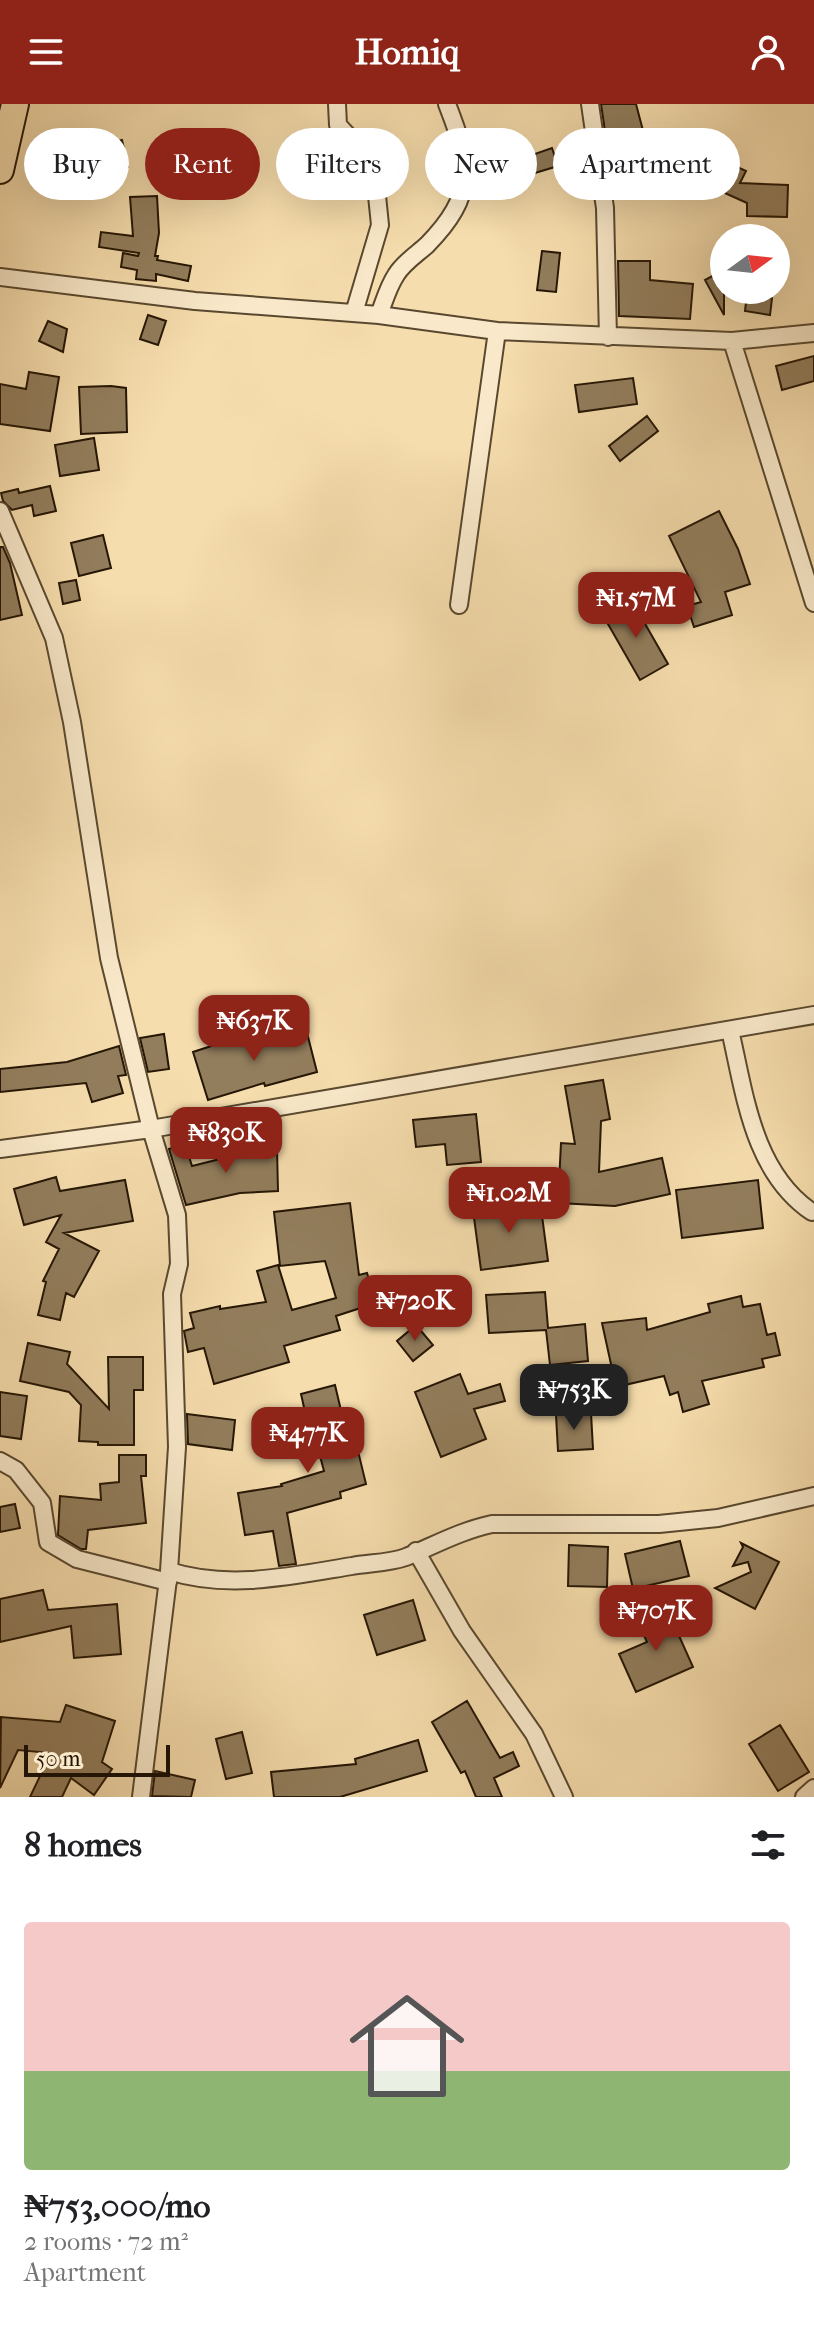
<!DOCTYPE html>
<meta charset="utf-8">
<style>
:root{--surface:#fff;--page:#f6f6f6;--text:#202124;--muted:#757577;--line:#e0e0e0;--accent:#8f2418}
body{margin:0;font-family:"IM FELL French Canon",serif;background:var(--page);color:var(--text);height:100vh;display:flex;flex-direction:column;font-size:30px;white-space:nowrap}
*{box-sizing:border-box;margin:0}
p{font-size:26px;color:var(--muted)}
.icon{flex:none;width:44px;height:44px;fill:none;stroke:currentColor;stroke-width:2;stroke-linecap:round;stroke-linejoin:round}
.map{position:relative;height:1693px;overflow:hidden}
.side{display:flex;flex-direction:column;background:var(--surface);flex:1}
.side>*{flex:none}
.banner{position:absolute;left:24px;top:24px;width:766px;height:72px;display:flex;gap:16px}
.needle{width:52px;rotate:75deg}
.fabs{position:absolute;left:710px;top:120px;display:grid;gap:16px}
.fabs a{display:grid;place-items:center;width:80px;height:80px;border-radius:50%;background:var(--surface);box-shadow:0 8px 32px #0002;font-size:40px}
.scale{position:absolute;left:24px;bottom:20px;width:146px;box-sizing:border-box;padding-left:8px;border:4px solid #251605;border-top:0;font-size:22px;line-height:28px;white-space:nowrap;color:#251605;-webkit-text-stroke:6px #f9e9ca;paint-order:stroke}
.price{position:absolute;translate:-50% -68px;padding:0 18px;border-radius:16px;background:var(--accent);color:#fff;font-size:26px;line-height:52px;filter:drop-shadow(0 2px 4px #0008)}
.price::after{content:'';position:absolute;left:50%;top:48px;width:24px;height:18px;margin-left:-12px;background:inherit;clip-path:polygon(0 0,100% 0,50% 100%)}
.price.active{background:#222;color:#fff}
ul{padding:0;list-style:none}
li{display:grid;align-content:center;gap:16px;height:424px;padding:0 24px}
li+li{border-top:2px solid var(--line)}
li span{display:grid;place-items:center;height:248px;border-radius:8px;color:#555}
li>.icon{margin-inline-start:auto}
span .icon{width:144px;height:144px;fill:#fffc;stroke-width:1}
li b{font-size:34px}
h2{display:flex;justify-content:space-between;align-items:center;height:96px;padding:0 24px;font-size:34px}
.tag{padding:0 28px;border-radius:36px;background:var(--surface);box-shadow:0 8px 32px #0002;font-size:28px;line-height:72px}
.tag.active{background:var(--accent);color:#fff}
header{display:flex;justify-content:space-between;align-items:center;height:104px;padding:0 24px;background:var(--accent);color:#fff;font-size:36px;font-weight:700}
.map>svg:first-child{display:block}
.building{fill:#927d5c;stroke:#251605;stroke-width:2}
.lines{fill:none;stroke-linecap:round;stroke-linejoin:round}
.minor-casing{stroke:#59482f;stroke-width:20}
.trunk-casing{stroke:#251605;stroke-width:30}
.minor{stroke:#f9e9ca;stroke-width:16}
.trunk{stroke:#f6ddad;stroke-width:26}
</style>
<header><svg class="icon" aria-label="menu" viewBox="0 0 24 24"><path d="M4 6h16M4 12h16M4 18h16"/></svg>Homiq<svg class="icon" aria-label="person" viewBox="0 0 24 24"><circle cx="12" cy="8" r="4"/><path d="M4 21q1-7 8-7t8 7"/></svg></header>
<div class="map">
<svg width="814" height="1693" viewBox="0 0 814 1693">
<rect width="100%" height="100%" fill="#f6ddad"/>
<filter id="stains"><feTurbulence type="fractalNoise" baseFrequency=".0025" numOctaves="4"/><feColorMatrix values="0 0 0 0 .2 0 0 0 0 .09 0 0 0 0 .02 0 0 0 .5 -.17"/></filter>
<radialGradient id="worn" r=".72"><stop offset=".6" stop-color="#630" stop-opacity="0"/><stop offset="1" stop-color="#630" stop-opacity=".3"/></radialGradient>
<!-- building -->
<path class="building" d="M 601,0 L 636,0 L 646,38 L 671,30 L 678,56 L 612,75 Z
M 122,36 L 128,63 L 107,67 L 101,41 Z
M 552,44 L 558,62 L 535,69 L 529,52 Z
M 707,49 L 746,67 L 740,79 L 788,81 L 787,113 L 747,112 L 747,99 L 696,76 Z
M 157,92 L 159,129 L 155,152 L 158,152 L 157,156 L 191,162 L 188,177 L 156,170 L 156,177 L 136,175 L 137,166 L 121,163 L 123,149 L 138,152 L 139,149 L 99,143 L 101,128 L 133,132 L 130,93 Z
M 542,147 L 560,149 L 556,188 L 537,186 Z
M 618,157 L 650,157 L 650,176 L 693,180 L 690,215 L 619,212 Z
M 724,166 L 724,211 L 705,176 Z
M 747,190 L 772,194 L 770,211 L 745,207 Z
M 148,211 L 166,217 L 158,241 L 140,235 Z
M 48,217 L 67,225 L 63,248 L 39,237 Z
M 814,252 L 814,277 L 782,286 L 776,262 Z
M 29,268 L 59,273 L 50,327 L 0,320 L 0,280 L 26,285 Z
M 633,274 L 637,300 L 579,308 L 575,281 Z
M 111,282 L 126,284 L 127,328 L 81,330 L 79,283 Z
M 647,312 L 658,327 L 620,357 L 609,342 Z
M 94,334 L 99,366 L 60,372 L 55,341 Z
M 50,382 L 56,407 L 34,412 L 32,401 L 12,406 L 3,397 L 1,389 L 18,385 L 19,389 Z
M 719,407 L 738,445 L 750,480 L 725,488 L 732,511 L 694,523 L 687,502 L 701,498 L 669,432 Z
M 103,431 L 111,464 L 79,472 L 71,439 Z
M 0,443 L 3,443 L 10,459 L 22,511 L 0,516 Z
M 76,476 L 80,496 L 63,500 L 59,479 Z
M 632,497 L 668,560 L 640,576 L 604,513 Z
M 306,925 L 317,968 L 265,982 L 264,979 L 208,996 L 193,948 L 239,933 L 242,942 Z
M 164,930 L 169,965 L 148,968 L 140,934 Z
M 119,942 L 126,971 L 118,972 L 123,989 L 92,998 L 86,979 L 0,988 L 0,965 L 67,958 Z
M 603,976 L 610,1015 L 601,1017 L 599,1068 L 662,1054 L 670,1090 L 615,1102 L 558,1099 L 561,1039 L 575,1040 L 565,982 Z
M 476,1010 L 481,1058 L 447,1061 L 445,1040 L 416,1043 L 413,1016 Z
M 185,1040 L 192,1062 L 244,1049 L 244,1046 L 277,1045 L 278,1087 L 240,1089 L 186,1101 L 169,1045 Z
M 56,1073 L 60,1087 L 125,1076 L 133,1117 L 64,1129 L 99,1147 L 74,1193 L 66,1189 L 60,1216 L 38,1211 L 46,1178 L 43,1177 L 59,1145 L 46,1138 L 61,1111 L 24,1121 L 14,1085 Z
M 758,1076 L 763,1124 L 682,1134 L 676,1086 Z
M 507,1095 L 508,1108 L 541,1104 L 548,1157 L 481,1166 L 472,1099 Z
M 350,1099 L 359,1171 L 367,1169 L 376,1199 L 336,1212 L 340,1226 L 284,1242 L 289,1258 L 214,1280 L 204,1244 L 188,1248 L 184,1227 L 194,1224 L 190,1209 L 220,1202 L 220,1205 L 266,1198 L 257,1167 L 278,1161 L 292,1206 L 336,1194 L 325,1157 L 280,1162 L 274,1108 Z
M 545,1188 L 548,1224 L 585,1220 L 588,1257 L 550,1261 L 546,1226 L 489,1229 L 486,1191 Z
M 741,1192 L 743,1203 L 760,1200 L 767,1231 L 775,1229 L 780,1251 L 762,1255 L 764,1263 L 702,1277 L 709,1300 L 683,1308 L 678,1288 L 670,1291 L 664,1272 L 616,1283 L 602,1219 L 646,1214 L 647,1226 L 710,1208 L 708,1200 Z
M 416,1221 L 433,1241 L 413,1257 L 397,1237 Z
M 28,1239 L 70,1248 L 67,1260 L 109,1305 L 108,1253 L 143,1253 L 143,1286 L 134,1286 L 134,1341 L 98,1341 L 98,1338 L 79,1337 L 81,1301 L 69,1288 L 20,1277 Z
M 460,1270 L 468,1290 L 500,1280 L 505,1297 L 474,1305 L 486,1335 L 441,1353 L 415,1288 Z
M 335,1281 L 343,1315 L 339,1319 L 350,1314 L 366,1380 L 340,1388 L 341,1394 L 287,1409 L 296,1460 L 279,1462 L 273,1427 L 245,1431 L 238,1389 L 282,1382 L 281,1380 L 324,1367 L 314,1329 L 310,1330 L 301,1290 Z
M 0,1288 L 27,1292 L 21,1335 L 0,1332 Z
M 591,1309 L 593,1345 L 558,1347 L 556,1311 Z
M 187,1310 L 235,1316 L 232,1346 L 188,1340 Z
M 119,1351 L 146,1351 L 146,1372 L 141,1372 L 146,1419 L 88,1426 L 86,1445 L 81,1445 L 58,1431 L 60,1392 L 101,1396 L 100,1380 L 119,1378 Z
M 15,1400 L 20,1424 L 0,1428 L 0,1403 Z
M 680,1437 L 689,1472 L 633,1485 L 625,1450 Z
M 741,1439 L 779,1458 L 755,1505 L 715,1484 L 751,1468 L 748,1458 L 733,1462 L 743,1443 Z
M 569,1441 L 608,1443 L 607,1483 L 568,1482 Z
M 43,1486 L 48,1506 L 117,1500 L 121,1550 L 74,1554 L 71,1522 L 0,1538 L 0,1495 Z
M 413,1496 L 425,1536 L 377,1551 L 364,1511 Z
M 667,1505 L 693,1563 L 636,1588 L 619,1550 L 647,1538 L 638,1518 Z
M 467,1597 L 500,1654 L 513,1648 L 519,1662 L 494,1674 L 502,1693 L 476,1693 L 465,1667 L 461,1669 L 432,1618 Z
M 66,1601 L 115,1617 L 102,1658 L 112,1665 L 94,1691 L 71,1674 L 62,1693 L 30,1693 L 51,1649 L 18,1646 L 0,1684 L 1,1613 L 60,1618 Z
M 780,1621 L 809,1668 L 778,1687 L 749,1640 Z
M 242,1628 L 252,1669 L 226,1675 L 216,1635 Z
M 418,1636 L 427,1667 L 340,1693 L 274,1693 L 271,1668 L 356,1660 L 355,1655 Z
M 155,1667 L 195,1676 L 191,1693 L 152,1692 Z"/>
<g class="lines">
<!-- minor casing -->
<g class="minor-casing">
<path id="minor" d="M 337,0 L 338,21 L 351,35 L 365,38 L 372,43 L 380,121 L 354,209
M 590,0 L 605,104 L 608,233
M 0,173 L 195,197 L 379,211 L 497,227 L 732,237 L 814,229
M 379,211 C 384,198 388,183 396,171 C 403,159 417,150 427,141 C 476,91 471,61 447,0
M 732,237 L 814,499
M 0,407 L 54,534 L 72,618 L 109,854 L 151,1025 L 177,1111 L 179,1160 L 172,1190 L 177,1343 L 169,1467 L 141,1693
M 459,501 L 497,227
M 730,926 C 745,991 753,1068 812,1108
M 0,1045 L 151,1025 L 814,911
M 0,1357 L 16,1366 L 42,1399 L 48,1438 L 77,1455 L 168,1478
M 416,1447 L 462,1527 L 534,1630 L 564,1693
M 169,1467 C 229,1486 291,1472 352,1462 C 368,1459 390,1459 406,1453 C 435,1441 460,1427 492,1420 L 659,1420 L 718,1414 L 814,1392
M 804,1693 L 814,1684"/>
</g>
<!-- trunk casing -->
<g class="trunk-casing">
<path id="trunk" d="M 0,66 L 15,0"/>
</g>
<!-- minor -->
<use href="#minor" class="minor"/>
<!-- trunk -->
<use href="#trunk" class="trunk"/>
</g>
<rect width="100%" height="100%" filter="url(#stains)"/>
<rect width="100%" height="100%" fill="url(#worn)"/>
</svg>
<div class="fabs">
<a><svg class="needle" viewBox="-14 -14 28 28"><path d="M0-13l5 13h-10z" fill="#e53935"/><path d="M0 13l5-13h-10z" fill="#757577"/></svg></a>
</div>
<div class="scale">50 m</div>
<b class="price" style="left:636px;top:536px">₦1.57M</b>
<b class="price" style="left:254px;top:959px">₦637K</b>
<b class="price" style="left:226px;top:1071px">₦830K</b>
<b class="price" style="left:509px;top:1131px">₦1.02M</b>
<b class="price" style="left:415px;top:1239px">₦720K</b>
<b class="price active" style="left:574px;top:1328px">₦753K</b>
<b class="price" style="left:308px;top:1371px">₦477K</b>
<b class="price" style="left:656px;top:1549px">₦707K</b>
<div class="banner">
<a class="tag">Buy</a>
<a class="tag active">Rent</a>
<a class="tag">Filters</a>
<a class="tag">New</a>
<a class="tag">Apartment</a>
</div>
</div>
<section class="side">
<h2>8 homes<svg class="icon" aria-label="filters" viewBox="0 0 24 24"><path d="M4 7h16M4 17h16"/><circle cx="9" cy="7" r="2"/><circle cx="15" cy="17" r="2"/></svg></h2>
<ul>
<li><span style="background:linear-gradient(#f6c9c9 60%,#8fb573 0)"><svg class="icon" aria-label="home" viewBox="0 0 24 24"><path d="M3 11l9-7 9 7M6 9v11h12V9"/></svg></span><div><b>₦753,000/mo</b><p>2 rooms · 72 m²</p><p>Apartment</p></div></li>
</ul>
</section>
